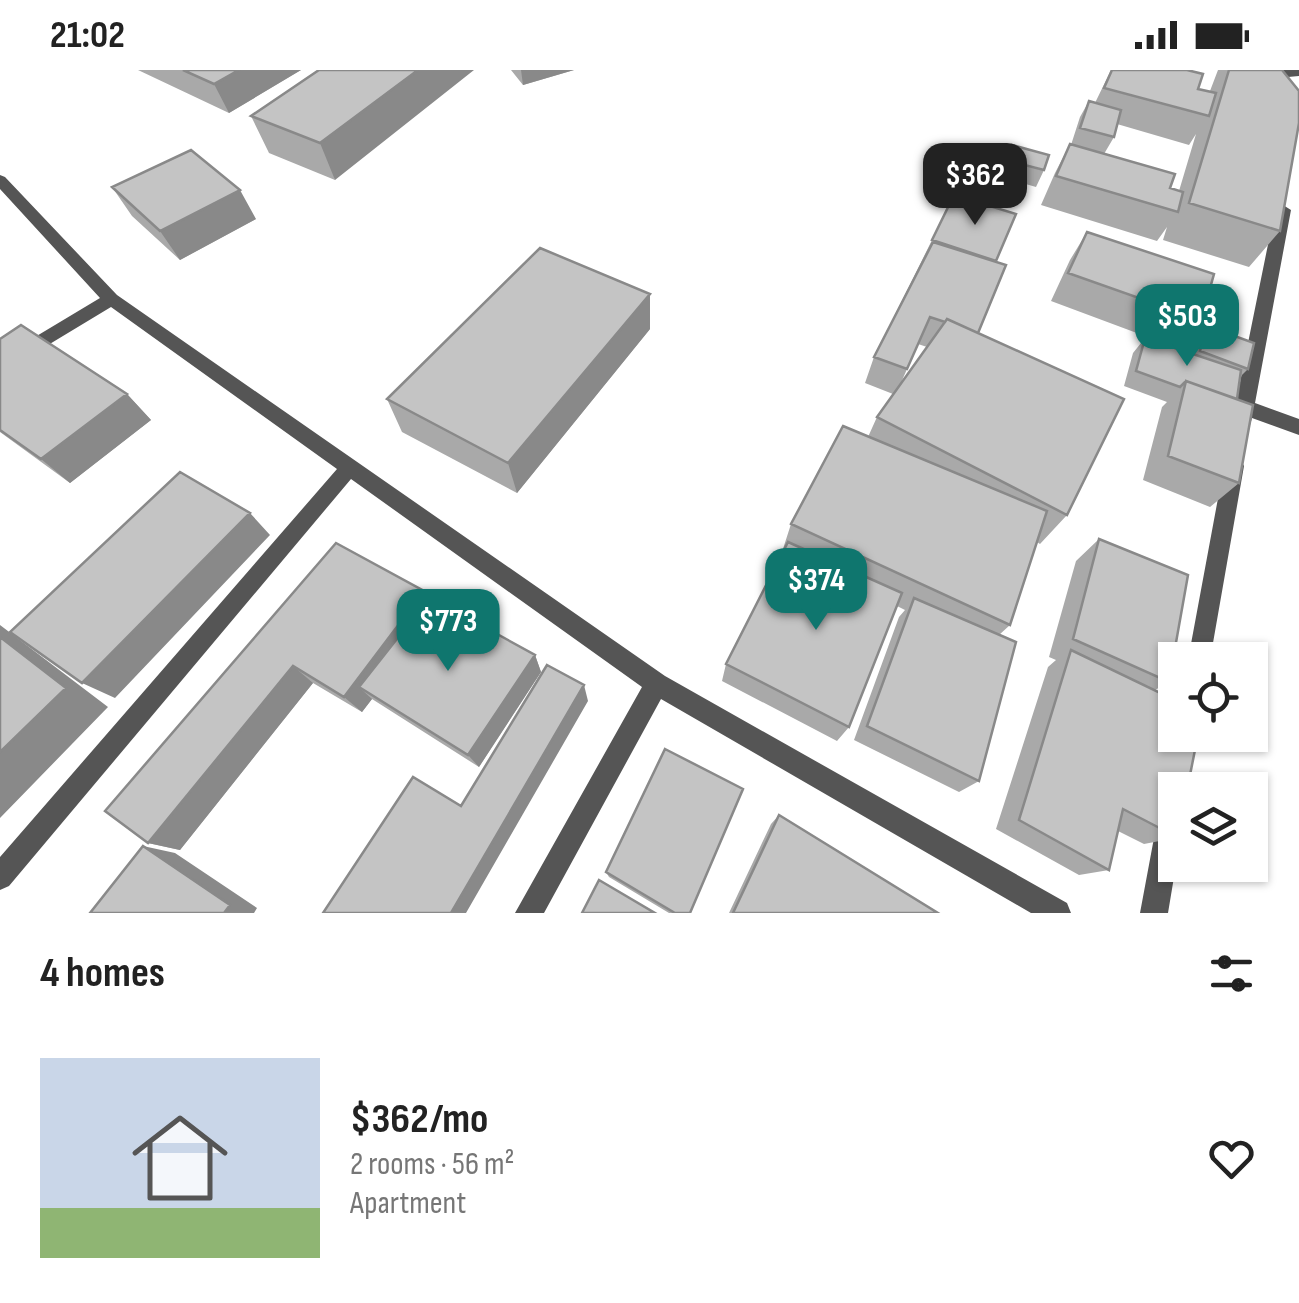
<!DOCTYPE html>
<meta charset="utf-8">
<style>
:root{--surface:#fff;--page:#f2f2f2;--text:#222;--muted:#767676;--line:#e0e0e0;--accent:#0f766e}
body{margin:0;font-family:"Sofia Sans Condensed",sans-serif;background:var(--page);color:var(--text);height:100vh;display:flex;flex-direction:column;font-size:38px;white-space:nowrap}
*{box-sizing:border-box;margin:0}
p{font-size:32px;color:var(--muted)}
.icon{flex:none;width:55px;height:55px;fill:none;stroke:currentColor;stroke-width:2;stroke-linecap:round;stroke-linejoin:round}
.map{position:relative;height:843px;overflow:hidden}
.sheet{display:flex;flex-direction:column;background:var(--surface);flex:1}
.sheet>*{flex:none}
.buttons{position:absolute;left:1158px;top:572px;display:grid;gap:20px}
.buttons a{display:grid;place-items:center;width:110px;height:110px;border-radius:0px;background:var(--surface);box-shadow:0 2px 8px #0004;font-size:50px}
.price{position:absolute;translate:-50% -85px;padding:0 22px;border-radius:20px;background:var(--accent);color:#fff;font-size:32px;line-height:65px;filter:drop-shadow(0 2px 5px #0008)}
.price::after{content:'';position:absolute;left:50%;top:60px;width:30px;height:22px;margin-left:-15px;background:inherit;clip-path:polygon(0 0,100% 0,50% 100%)}
.price.selected{background:#222;color:#fff}
ul{padding:0;list-style:none}
li{display:flex;align-items:center;gap:30px;height:250px;padding:0 40px}
li+li{border-top:2px solid var(--line)}
li span{display:grid;place-items:center;flex:none;width:280px;height:200px;border-radius:0px;color:#555}
li>.icon{margin-inline-start:auto}
span .icon{width:120px;height:120px;fill:#fffc;stroke-width:1}
li b{font-size:42px}
h2{display:flex;justify-content:space-between;align-items:center;height:120px;padding:0 40px;font-size:42px}
.status{display:flex;justify-content:space-between;align-items:center;height:70px;padding:0 50px;background:var(--surface);direction:ltr}
.status svg{height:28px;fill:currentColor}
.map>svg:first-child{display:block}
.lines{fill:none;stroke-linecap:round;stroke-linejoin:round}
.street{fill:#555;fill-rule:evenodd}
.wall{fill:#a9a9a9;fill-rule:evenodd}
.shaded-wall{fill:#898989}
.building{fill:#c4c4c4;stroke:#898989;stroke-width:2.5}
</style>
<div class="status"><b>21:02</b><svg viewBox="0 0 49 12"><path d="M0 12V9h3v3zM5 12V6h3v6zM10 12V3h3v9zM15 12V0h3v12zM26 1h20v11H26zM47 4h2v5h-2z"/></svg></div>
<div class="map">
<svg width="1299" height="843" viewBox="0 0 1299 843">
<rect width="100%" height="100%" fill="#fff"/>
<g class="lines">
<!-- street -->
<path class="street" d="M 1264,0 L 1299,0 L 1299,6 L 1277,8 Z
M 0,105 L 5,107 L 117,225 L 665,606 L 1067,833 L 1071,843 L 1031,843 L 661,629 L 544,843 L 515,843 L 642,617 L 351,409 L 9,816 L 0,820 L 0,787 L 337,399 L 111,237 L 0,304 L 0,288 L 100,228 L 0,119 Z
M 1283,135 L 1291,140 L 1255,333 L 1299,349 L 1299,365 L 1252,348 L 1248,362 L 1241,365 L 1232,357 L 1235,337 L 1275,140 Z
M 1234,388 L 1241,390 L 1244,396 L 1210,590 L 1188,590 L 1224,396 L 1227,390 Z
M 1175,712 L 1185,720 L 1175,720 L 1176,795 L 1168,843 L 1140,843 L 1162,725 L 1166,716 Z"/>
</g>
<!-- wall -->
<path class="wall" d="M 138,0 L 301,0 L 229,43 Z
M 319,0 L 335,110 L 269,83 L 251,46 Z
M 511,0 L 574,0 L 523,15 Z
M 1111,0 L 1192,0 L 1198,19 L 1210,21 L 1218,0 L 1282,0 L 1280,161 L 1249,197 L 1163,170 L 1167,157 L 1157,171 L 1041,135 L 1055,103 L 1070,74 L 1071,75 L 1080,47 L 1089,31 L 1095,33 ZM 1117,54 L 1189,75 L 1196,64 L 1179,121 L 1170,118 L 1104,84 L 1114,67 Z
M 1012,75 L 1044,100 L 1036,117 L 998,106 Z
M 112,117 L 256,149 L 180,190 L 132,146 Z
M 1087,162 L 1201,250 L 1177,278 L 1051,231 L 1070,190 Z
M 932,170 L 996,192 L 978,263 L 1067,445 L 1040,474 L 1037,472 L 1010,555 L 999,565 L 979,711 L 959,722 L 854,670 L 899,547 L 905,540 L 897,536 L 849,657 L 837,671 L 722,611 L 726,594 L 782,482 L 791,454 L 868,367 L 877,347 L 893,324 L 865,313 L 874,287 ZM 918,274 L 927,277 L 900,315 Z
M 1207,256 L 1248,299 L 1240,307 L 1237,329 L 1239,413 L 1210,437 L 1143,410 L 1162,337 L 1167,332 L 1124,316 L 1133,283 L 1145,268 L 1190,283 L 1193,271 Z
M 650,259 L 517,423 L 402,362 L 387,329 Z
M 0,269 L 127,324 L 151,350 L 70,413 L 0,362 Z
M 1099,469 L 1169,612 L 1155,620 L 1175,720 L 1175,768 L 1144,774 L 1118,761 L 1109,800 L 1079,805 L 996,759 L 1048,597 L 1056,590 L 1049,587 L 1076,491 Z
M 336,473 L 429,528 L 535,585 L 541,602 L 479,697 L 372,629 L 362,642 L 313,613 L 180,780 L 148,773 Z
M 779,745 L 938,843 L 729,843 L 771,754 Z
M 606,802 L 690,843 L 669,843 L 609,807 Z"/>
<!-- shaded-wall -->
<path class="shaded-wall" d="M 239,0 L 301,0 L 229,43 L 214,14 Z
M 418,0 L 474,0 L 335,110 L 320,73 Z
M 521,0 L 574,0 L 523,15 Z
M 240,120 L 256,149 L 180,190 L 160,161 Z
M 650,224 L 650,259 L 517,423 L 508,393 Z
M 127,324 L 151,350 L 70,413 L 41,389 Z
M 250,443 L 270,465 L 115,628 L 82,613 Z
M 424,521 L 436,540 L 359,617 L 372,629 L 362,642 L 344,627 Z
M 0,555 L 108,637 L 0,748 Z
M 535,585 L 541,602 L 479,697 L 468,685 Z
M 293,596 L 313,613 L 180,780 L 148,773 Z
M 584,615 L 588,631 L 466,843 L 451,843 Z
M 143,776 L 175,783 L 257,838 L 254,843 L 224,843 Z"/>
<!-- building -->
<path class="building" d="M 183,0 L 239,0 L 214,14 Z
M 319,0 L 418,0 L 320,73 L 251,46 Z
M 1112,0 L 1187,0 L 1203,4 L 1198,19 L 1216,23 L 1209,46 L 1104,18 Z
M 1229,0 L 1282,0 L 1299,21 L 1299,53 L 1280,161 L 1189,133 Z
M 1089,31 L 1121,40 L 1114,67 L 1080,58 Z
M 1070,74 L 1175,104 L 1170,118 L 1183,122 L 1178,142 L 1056,106 Z
M 1012,75 L 1049,85 L 1044,100 L 1005,90 Z
M 191,80 L 240,120 L 160,161 L 112,117 Z
M 954,125 L 1016,144 L 996,191 L 932,170 Z
M 1087,162 L 1214,204 L 1201,250 L 1068,203 Z
M 933,172 L 1006,195 L 978,263 L 947,249 L 945,252 L 930,247 L 907,299 L 874,287 Z
M 540,178 L 650,224 L 508,393 L 387,329 Z
M 947,249 L 1124,329 L 1067,445 L 877,347 Z
M 21,255 L 127,324 L 41,389 L 0,360 L 0,269 Z
M 1207,256 L 1254,273 L 1248,299 L 1200,281 Z
M 1145,268 L 1241,300 L 1237,329 L 1186,311 L 1180,317 L 1136,301 Z
M 1186,311 L 1253,335 L 1239,413 L 1168,386 Z
M 843,356 L 1047,441 L 1010,555 L 791,454 Z
M 180,402 L 250,443 L 82,613 L 10,562 Z
M 1099,469 L 1188,505 L 1169,612 L 1073,569 Z
M 788,472 L 902,523 L 849,657 L 726,594 Z
M 336,473 L 424,521 L 344,627 L 293,596 L 148,773 L 105,741 Z
M 430,527 L 535,585 L 468,685 L 359,617 Z
M 914,528 L 1016,572 L 979,711 L 867,656 Z
M 0,567 L 66,618 L 0,682 Z
M 1071,580 L 1175,630 L 1175,665 L 1198,665 L 1187,720 L 1175,720 L 1175,766 L 1123,739 L 1109,800 L 1019,750 Z
M 547,595 L 584,615 L 451,843 L 323,843 L 413,707 L 461,736 Z
M 665,679 L 743,719 L 690,843 L 675,843 L 606,802 Z
M 779,745 L 938,843 L 733,843 Z
M 143,776 L 230,835 L 224,843 L 90,843 Z
M 599,810 L 655,843 L 582,843 Z"/>
</svg>
<div class="buttons">
<a><svg class="icon" aria-label="locate" viewBox="0 0 24 24"><circle cx="12" cy="12" r="6"/><path d="M12 2v4M12 18v4M2 12h4M18 12h4"/></svg></a>
<a><svg class="icon" aria-label="layers" viewBox="0 0 24 24"><path d="M12 4l9 5-9 5-9-5zM3 14l9 5 9-5"/></svg></a>
</div>
<b class="price selected" style="left:975px;top:158px">$362</b>
<b class="price" style="left:1187px;top:299px">$503</b>
<b class="price" style="left:816px;top:563px">$374</b>
<b class="price" style="left:448px;top:604px">$773</b>
</div>
<section class="sheet">
<h2>4 homes<svg class="icon" aria-label="filters" viewBox="0 0 24 24"><path d="M4 7h16M4 17h16"/><circle cx="9" cy="7" r="2"/><circle cx="15" cy="17" r="2"/></svg></h2>
<ul>
<li><span style="background:linear-gradient(#c9d6e8 75%,#8fb573 0)"><svg class="icon" aria-label="home" viewBox="0 0 24 24"><path d="M3 11l9-7 9 7M6 9v11h12V9"/></svg></span><div><b>$362/mo</b><p>2 rooms · 56 m²</p><p>Apartment</p></div><svg class="icon" aria-label="heart" viewBox="0 0 24 24"><path d="M12 20l-8-8c-3-5 5-10 8-4 3-6 11-1 8 4z"/></svg></li>
</ul>
</section>
